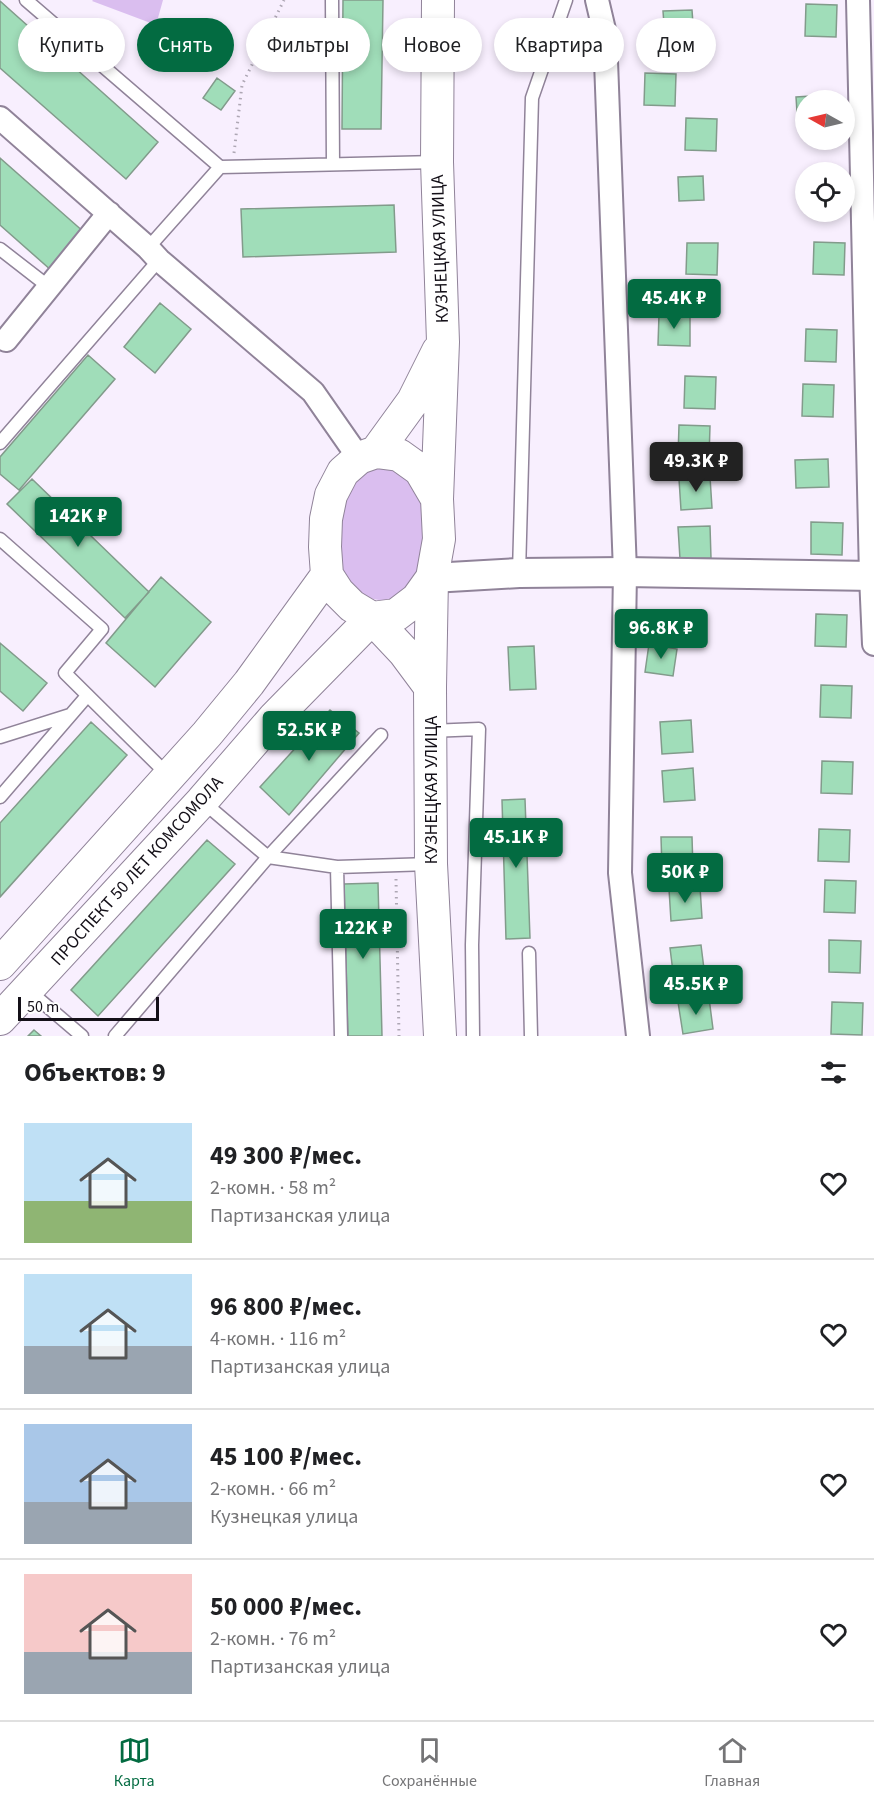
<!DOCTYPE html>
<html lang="ru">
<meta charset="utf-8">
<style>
:root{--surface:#fff;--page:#f6f6f6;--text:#202124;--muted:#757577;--line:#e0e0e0;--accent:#036b41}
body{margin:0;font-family:"Source Sans 3",sans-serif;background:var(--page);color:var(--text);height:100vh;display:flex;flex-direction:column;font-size:22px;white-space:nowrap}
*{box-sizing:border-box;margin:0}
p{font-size:20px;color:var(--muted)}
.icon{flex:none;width:33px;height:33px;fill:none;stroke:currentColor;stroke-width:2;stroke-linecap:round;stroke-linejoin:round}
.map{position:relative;height:1036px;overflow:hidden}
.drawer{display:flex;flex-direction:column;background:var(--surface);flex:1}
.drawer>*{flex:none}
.banner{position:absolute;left:18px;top:18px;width:838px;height:54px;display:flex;gap:12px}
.needle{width:39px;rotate:278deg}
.fabs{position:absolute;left:795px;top:90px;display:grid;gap:12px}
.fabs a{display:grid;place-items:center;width:60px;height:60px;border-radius:50%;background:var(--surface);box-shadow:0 3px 9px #0003;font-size:30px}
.scale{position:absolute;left:18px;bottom:15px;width:141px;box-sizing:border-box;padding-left:6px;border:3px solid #141018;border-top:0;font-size:16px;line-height:21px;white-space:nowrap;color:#141018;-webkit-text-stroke:4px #fff;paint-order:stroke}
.price{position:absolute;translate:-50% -51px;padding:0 14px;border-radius:6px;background:var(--accent);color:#fff;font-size:20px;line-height:39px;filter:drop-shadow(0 2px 3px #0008)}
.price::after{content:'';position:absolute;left:50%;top:36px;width:18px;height:14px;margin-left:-9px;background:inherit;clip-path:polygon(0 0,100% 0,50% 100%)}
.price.selected{background:#222;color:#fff}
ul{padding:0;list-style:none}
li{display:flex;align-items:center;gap:18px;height:150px;padding:0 24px}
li+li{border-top:2px solid var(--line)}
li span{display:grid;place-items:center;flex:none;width:168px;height:120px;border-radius:0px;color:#555}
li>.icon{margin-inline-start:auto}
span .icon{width:72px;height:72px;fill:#fffc;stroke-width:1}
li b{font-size:26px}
h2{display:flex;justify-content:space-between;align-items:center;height:72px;padding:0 24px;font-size:26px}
.chip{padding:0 21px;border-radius:27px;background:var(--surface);box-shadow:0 3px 9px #0003;font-size:21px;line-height:54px}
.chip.selected{background:var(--accent);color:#fff}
.dock{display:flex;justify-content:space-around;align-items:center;height:84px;border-top:2px solid var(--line);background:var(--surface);font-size:16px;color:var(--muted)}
.dock a{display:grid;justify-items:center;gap:3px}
.dock .selected{color:var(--accent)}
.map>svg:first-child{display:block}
.green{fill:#dabeef}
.building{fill:#a0ddb9;stroke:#829b8b;stroke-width:1.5}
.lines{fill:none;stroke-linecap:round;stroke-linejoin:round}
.service-casing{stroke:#908399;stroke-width:15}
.minor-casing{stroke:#908399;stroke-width:26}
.tertiary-casing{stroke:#908399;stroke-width:32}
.secondary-casing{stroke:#908399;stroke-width:34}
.path{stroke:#aea7b4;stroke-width:3;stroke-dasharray:1.5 4.5;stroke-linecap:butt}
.service{stroke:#fff;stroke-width:12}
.minor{stroke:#fff;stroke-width:22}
.tertiary{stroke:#fff;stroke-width:28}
.secondary{stroke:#fff;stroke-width:32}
.labels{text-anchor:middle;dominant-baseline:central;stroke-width:4.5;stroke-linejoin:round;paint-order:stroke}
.street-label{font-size:18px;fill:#141018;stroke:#fff}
</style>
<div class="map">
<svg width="874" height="1036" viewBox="0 0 874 1036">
<rect width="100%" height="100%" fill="#f8effe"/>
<!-- green -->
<path class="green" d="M 93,0 L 163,0 L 156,25 L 92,1 Z
M 374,467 L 389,467 L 411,480 L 423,506 L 425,533 L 419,574 L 396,600 L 385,601 L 373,599 L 363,594 L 354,586 L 345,575 L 340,562 L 340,512 L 354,479 Z"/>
<!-- building -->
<path class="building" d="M 343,0 L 383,0 L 381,129 L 342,129 Z
M 0,1 L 158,142 L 126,179 L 0,68 Z
M 806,4 L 837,5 L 836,37 L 805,36 Z
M 692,10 L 694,37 L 665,38 L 663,11 Z
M 645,73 L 676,74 L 675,106 L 644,105 Z
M 217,78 L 235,91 L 221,110 L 203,98 Z
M 827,95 L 827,100 L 806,100 L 806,126 L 798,127 L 796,97 Z
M 686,118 L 717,119 L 716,151 L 685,150 Z
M 0,158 L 85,233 L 52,271 L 0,225 Z
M 703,176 L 704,200 L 679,201 L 678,177 Z
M 394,205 L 396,252 L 243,257 L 241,209 Z
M 814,242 L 845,243 L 844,275 L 813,274 Z
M 687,243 L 718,243 L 717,275 L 686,274 Z
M 160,303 L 191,329 L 155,373 L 124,347 Z
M 659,314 L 690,315 L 690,346 L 658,345 Z
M 806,329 L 837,330 L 836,362 L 805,361 Z
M 88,355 L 115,379 L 19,490 L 0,474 L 0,457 Z
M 685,376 L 716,377 L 715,409 L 684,408 Z
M 803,384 L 834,385 L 833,417 L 802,416 Z
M 679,425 L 710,426 L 709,458 L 678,457 Z
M 828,459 L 829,487 L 796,488 L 795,460 Z
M 710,477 L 712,508 L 681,510 L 679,479 Z
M 32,479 L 149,592 L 125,618 L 7,504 Z
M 811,522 L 843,523 L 842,555 L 811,554 Z
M 710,526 L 711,558 L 680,559 L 678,527 Z
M 161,577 L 211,622 L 155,687 L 106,643 Z
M 816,614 L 847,615 L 846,647 L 815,646 Z
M 0,643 L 47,683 L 23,711 L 0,691 Z
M 649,644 L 677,649 L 673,676 L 645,672 Z
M 534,646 L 536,689 L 510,690 L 508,647 Z
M 821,685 L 852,686 L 851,718 L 820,717 Z
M 330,710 L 359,733 L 289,815 L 260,787 Z
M 691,720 L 693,752 L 662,754 L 660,722 Z
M 91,722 L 127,755 L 0,897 L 0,823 Z
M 822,761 L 853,762 L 852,794 L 821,793 Z
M 693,768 L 695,800 L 664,802 L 662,771 Z
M 525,799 L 530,938 L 506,939 L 502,800 Z
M 819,829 L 850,830 L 849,862 L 818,861 Z
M 661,837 L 692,837 L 693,869 L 662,869 Z
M 207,840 L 235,864 L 98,1016 L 71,990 Z
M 825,880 L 856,881 L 855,913 L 824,912 Z
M 378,883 L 382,1036 L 348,1036 L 344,884 Z
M 700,887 L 702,918 L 671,921 L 669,889 Z
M 829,940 L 861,941 L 860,973 L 829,972 Z
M 701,945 L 705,977 L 674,980 L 670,948 Z
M 709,998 L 713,1029 L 683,1034 L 678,1002 Z
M 832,1002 L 863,1003 L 862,1035 L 831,1034 Z
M 34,1030 L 41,1036 L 28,1036 Z"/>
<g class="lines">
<!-- service casing -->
<g class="service-casing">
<path id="service" d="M 26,0 L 220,167
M 332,0 L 333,164
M 148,248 L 220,167 L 437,162
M 0,249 L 49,287
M 0,443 L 159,260
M 0,539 L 102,629 L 65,673 L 168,775
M 519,573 L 532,98 L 566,0
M 430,731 L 479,729 L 472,945 L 473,1036
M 0,737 L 70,715
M 0,797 L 87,696
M 202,801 L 268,857 L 337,867 L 430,864
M 337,867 L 341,1036
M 529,953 L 531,1036
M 28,990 L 82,1036
M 115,1036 L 268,857 L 381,735"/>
</g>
<!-- minor casing -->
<g class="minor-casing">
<path id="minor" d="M 597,0 L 605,34 L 625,572 L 620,873 L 638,1036
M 858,0 L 871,576 L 874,644
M 0,118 L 148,248 L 159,260 L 313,392 L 359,458
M 6,340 L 109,213"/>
</g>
<!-- tertiary casing -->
<g class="tertiary-casing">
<path id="tertiary" d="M 432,578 L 519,573 L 625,572 L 874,576"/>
</g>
<!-- secondary casing -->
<g class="secondary-casing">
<path id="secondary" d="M 376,452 L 413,401 L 438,351
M 437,499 L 420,470 L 399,455 L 376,452 L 359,458 L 343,472 L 331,495 L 326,519 L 325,547 L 327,575 L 338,592 L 352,606 L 372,618 L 396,615 L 417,599 L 432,578 L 439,539 L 437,499 L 443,342 L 437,162 L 438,0
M 432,578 L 430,687 L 431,864 L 440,1036
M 0,964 L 207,734 L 249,683 L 327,575
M 0,1019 L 202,801 L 274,718 L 372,618 L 404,652 L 430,687"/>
</g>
<!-- path -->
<path class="path" d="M 234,153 L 242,85 L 284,0
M 396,879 L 399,1036"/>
<!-- service -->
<use href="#service" class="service"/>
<!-- minor -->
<use href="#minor" class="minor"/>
<!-- tertiary -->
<use href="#tertiary" class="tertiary"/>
<!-- secondary -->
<use href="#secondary" class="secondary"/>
</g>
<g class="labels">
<!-- street labels -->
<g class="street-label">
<text transform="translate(440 249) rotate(-92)">КУЗНЕЦКАЯ УЛИЦА</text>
<text transform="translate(431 790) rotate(-90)">КУЗНЕЦКАЯ УЛИЦА</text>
<text transform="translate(137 871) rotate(-48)">ПРОСПЕКТ 50 ЛЕТ КОМСОМОЛА</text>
</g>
</g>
</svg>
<div class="fabs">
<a><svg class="needle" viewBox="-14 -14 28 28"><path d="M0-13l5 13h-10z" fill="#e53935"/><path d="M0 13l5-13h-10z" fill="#757577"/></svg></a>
<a><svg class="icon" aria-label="locate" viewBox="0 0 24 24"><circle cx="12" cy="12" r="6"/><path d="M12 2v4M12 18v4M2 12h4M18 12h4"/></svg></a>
</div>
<div class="scale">50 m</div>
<b class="price" style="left:674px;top:330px">45.4K ₽</b>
<b class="price selected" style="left:696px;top:493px">49.3K ₽</b>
<b class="price" style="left:78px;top:548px">142K ₽</b>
<b class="price" style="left:661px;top:660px">96.8K ₽</b>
<b class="price" style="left:309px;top:762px">52.5K ₽</b>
<b class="price" style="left:516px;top:869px">45.1K ₽</b>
<b class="price" style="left:685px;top:904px">50K ₽</b>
<b class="price" style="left:363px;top:960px">122K ₽</b>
<b class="price" style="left:696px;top:1016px">45.5K ₽</b>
<div class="banner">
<a class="chip">Купить</a>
<a class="chip selected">Снять</a>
<a class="chip">Фильтры</a>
<a class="chip">Новое</a>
<a class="chip">Квартира</a>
<a class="chip">Дом</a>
</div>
</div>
<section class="drawer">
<h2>Объектов: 9<svg class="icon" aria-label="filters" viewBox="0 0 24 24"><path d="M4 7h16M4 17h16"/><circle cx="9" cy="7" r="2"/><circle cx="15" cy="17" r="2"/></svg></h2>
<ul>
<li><span style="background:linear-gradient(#bfe0f5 65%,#8fb573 0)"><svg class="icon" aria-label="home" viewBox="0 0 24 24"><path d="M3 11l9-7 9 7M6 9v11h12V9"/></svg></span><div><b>49 300 ₽/мес.</b><p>2-комн. · 58 m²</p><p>Партизанская улица</p></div><svg class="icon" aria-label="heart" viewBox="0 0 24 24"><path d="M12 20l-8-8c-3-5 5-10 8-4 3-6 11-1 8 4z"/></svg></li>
<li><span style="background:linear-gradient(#bfe0f5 60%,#9aa5b1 0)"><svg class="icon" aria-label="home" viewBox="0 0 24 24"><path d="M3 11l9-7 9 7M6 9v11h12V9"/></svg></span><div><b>96 800 ₽/мес.</b><p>4-комн. · 116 m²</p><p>Партизанская улица</p></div><svg class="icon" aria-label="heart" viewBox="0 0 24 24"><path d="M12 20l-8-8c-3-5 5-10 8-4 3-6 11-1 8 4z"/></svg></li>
<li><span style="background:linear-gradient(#a9c7e8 65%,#9aa5b1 0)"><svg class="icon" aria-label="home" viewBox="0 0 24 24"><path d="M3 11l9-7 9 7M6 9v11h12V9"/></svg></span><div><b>45 100 ₽/мес.</b><p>2-комн. · 66 m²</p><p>Кузнецкая улица</p></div><svg class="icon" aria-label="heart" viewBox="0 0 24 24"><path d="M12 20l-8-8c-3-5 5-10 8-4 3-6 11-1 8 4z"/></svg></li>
<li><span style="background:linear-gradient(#f6c9c9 65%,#9aa5b1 0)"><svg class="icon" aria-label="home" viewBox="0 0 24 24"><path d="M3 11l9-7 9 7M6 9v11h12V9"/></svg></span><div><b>50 000 ₽/мес.</b><p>2-комн. · 76 m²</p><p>Партизанская улица</p></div><svg class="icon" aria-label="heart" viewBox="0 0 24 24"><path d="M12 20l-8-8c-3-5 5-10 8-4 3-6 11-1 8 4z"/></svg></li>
</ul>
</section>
<nav class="dock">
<a class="selected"><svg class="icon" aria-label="map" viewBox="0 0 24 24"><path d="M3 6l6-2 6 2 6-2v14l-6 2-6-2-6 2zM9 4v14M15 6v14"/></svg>Карта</a>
<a><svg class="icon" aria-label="saved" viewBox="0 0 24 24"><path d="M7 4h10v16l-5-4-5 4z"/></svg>Сохранённые</a>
<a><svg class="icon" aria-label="home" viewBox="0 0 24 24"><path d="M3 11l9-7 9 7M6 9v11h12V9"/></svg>Главная</a>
</nav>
